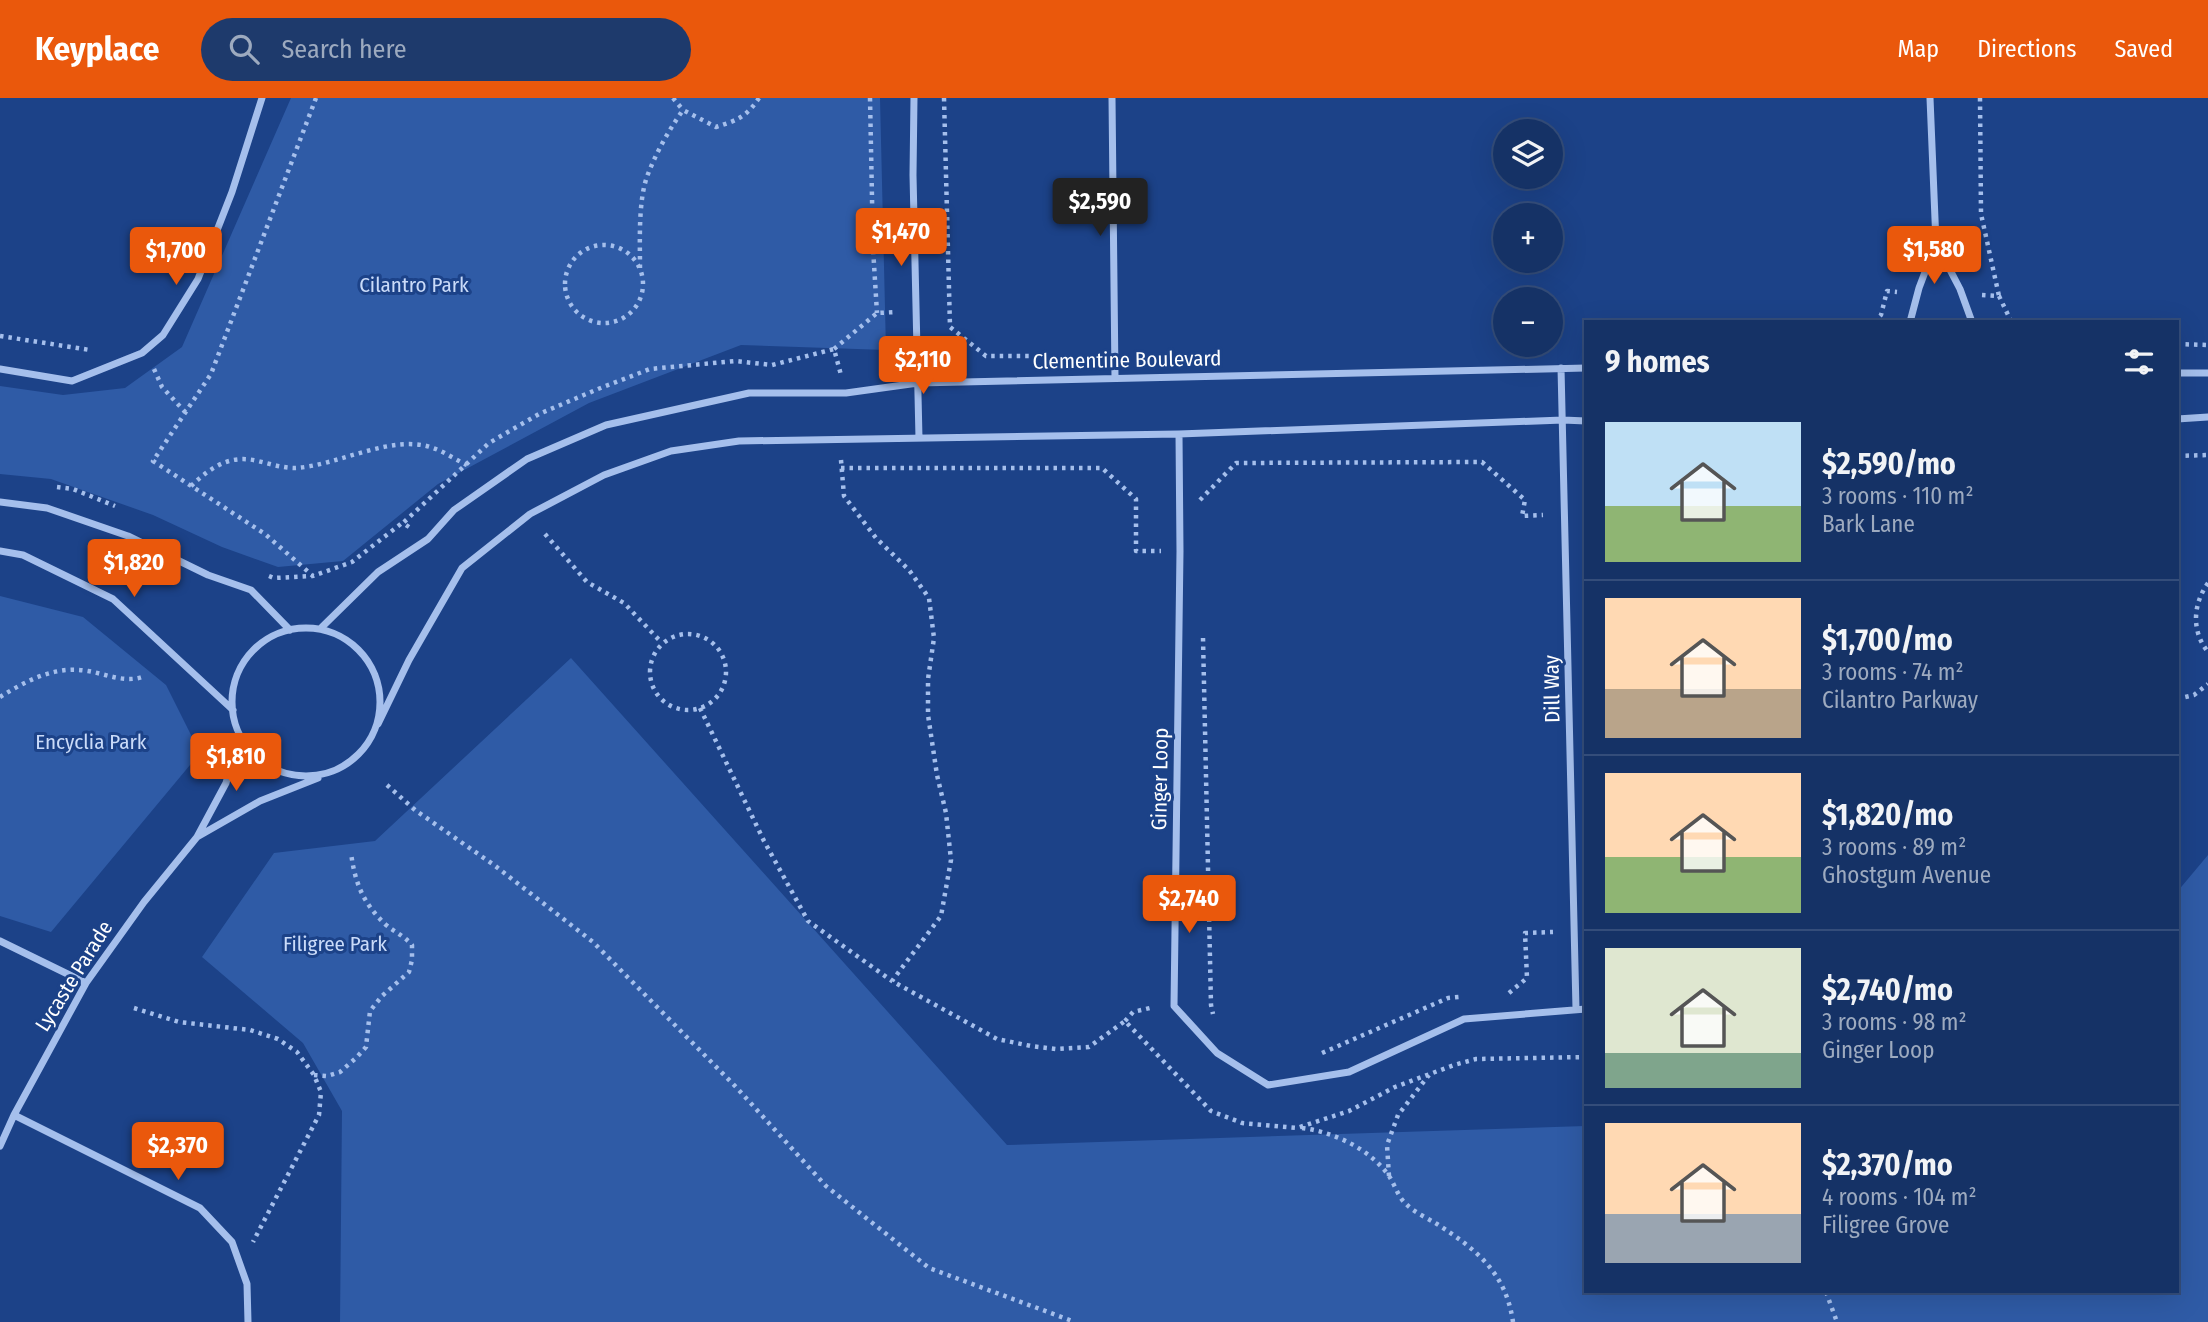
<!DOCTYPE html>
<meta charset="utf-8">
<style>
:root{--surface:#153266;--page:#1e3a6c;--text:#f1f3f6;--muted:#9daabf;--line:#344d7a;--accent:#ea580c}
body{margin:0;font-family:"Fira Sans Condensed",sans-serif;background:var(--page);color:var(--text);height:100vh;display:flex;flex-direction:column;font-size:26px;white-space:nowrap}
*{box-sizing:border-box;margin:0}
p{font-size:23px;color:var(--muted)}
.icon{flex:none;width:38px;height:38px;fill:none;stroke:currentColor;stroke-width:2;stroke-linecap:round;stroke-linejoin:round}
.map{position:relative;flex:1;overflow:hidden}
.drawer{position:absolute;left:1584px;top:222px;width:595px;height:973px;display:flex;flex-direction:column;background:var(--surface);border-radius:0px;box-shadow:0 7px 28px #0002,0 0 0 2px var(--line)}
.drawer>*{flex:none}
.fabs{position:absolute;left:1493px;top:21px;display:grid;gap:14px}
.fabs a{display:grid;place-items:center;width:70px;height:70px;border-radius:50%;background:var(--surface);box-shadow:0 7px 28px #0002,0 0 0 2px var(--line);font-size:35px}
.price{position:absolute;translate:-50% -60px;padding:0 16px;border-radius:7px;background:var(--accent);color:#fff;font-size:23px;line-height:46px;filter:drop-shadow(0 2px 4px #0008)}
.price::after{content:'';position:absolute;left:50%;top:42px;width:21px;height:16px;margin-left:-10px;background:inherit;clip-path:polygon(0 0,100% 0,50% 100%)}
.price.current{background:#222;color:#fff}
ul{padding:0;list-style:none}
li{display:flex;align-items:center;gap:21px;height:175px;padding:0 21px}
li+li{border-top:2px solid var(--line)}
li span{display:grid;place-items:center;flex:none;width:196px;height:140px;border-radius:0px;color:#555}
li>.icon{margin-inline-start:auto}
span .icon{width:84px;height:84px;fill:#fffc;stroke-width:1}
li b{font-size:30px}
h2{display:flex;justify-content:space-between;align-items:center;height:84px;padding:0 21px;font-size:30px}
header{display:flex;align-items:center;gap:42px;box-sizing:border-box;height:98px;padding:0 35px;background:var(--accent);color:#fff}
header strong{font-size:33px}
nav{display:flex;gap:38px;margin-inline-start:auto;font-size:24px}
.search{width:490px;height:63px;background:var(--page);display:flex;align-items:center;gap:18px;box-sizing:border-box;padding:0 24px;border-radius:38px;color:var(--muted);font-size:26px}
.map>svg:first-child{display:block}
.green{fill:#2f5ba6}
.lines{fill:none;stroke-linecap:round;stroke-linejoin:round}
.path{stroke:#a5bfec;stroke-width:4.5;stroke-dasharray:3.5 5;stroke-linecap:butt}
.street{stroke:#a5bfec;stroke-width:7}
.labels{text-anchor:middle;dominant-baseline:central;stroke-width:6;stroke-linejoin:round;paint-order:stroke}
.park-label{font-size:21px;fill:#cadbf9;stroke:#1c4288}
.street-label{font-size:21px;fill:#fff;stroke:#1c4288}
</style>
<header>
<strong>Keyplace</strong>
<div class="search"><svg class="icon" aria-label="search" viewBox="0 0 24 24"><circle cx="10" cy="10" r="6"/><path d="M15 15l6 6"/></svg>Search here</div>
<nav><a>Map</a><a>Directions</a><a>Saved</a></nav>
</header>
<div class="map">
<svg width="2208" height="1224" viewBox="0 0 2208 1224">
<rect width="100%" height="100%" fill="#1c4288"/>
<!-- green -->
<path class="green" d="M 291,0 L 880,0 L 886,252 L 741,247 L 589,305 L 438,386 L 343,463 L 278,469 L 222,449 L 153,417 L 51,381 L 0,376 L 0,288 L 63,297 L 125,290 L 182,249 Z
M 0,498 L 83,519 L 166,587 L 200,655 L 51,834 L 0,818 Z
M 571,560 L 1007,1047 L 1585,1028 L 1586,1194 L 2177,1194 L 2177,794 L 2208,757 L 2208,1224 L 340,1224 L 342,1013 L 303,945 L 202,859 L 274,755 L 375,743 Z"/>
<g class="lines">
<!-- path -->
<path class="path" d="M 316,0 L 211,276 L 153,363 L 265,436 L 313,478 L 352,464 L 402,425
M 673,0 L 683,12
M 870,0 L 873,150 L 877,215
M 944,0 L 950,229 L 986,258 L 1032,258
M 1980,0 L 1981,116 L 1999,198
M565 186a39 39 0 1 1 78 0a39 39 0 1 1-78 0Z
M 640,170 C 640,142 638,101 648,76 C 657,53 669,32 683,12 L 716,29 C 738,22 746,19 759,0
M 1982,197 L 1999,198 L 2010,221 L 2013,224
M 1874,224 L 1881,217 L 1887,193 L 1897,194
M 0,238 L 90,252
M 2177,246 L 2208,247
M 834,251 L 877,215 L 896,214
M 154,271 L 162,289 L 186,315
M 2177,358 L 2208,357
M 841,362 L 844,398 L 876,440 L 909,472 L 929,500 L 934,540 L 928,581 L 928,617 L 937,677 L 946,715 L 951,762 L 941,818 L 892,883 L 997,941 L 1031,948 L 1056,951 L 1089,949 L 1125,923 L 1211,1013 L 1242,1025 L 1297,1030 L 1349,1013 L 1395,989 L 1454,967 L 1476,961 L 1586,959
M 841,370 L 1102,370 L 1136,401 L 1136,453 L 1161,453
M 191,388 C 211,369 230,356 258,363 C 270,366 283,370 295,370 C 337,368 393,335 433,350 C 445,354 456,362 467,367
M 57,389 L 73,391 L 115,408
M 1200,402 L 1236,365 L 1482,364 L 1525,402 L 1522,418 L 1543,417
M 409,429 L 403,425 L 489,345 L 539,316 L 598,291 L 650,271 L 735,263 L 772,267 L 834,251 L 841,277
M 545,436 L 587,484 L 624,505 L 662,545
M 269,478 L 274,480 L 312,478
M 2208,485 C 2193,506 2191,533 2208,554
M650 574a38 38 0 1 1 76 0a38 38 0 1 1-76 0Z
M 1203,540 L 1211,907 L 1213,916
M 0,599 C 26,583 55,567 88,573 C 106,576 124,585 142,579
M 2177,601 L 2194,597 L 2208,586
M 700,610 L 764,743 L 808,823 L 892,883
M 387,687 L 415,712 L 494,767 L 593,844 L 736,989 L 826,1088 L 929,1170 L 1075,1224
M 1509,895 L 1527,880 L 1525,835 L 1553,834
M 134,910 L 179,924 L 250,932 L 278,941 L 297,954 L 314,977 L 321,994 L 319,1017 L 253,1144
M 1125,923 L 1133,914 L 1154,909
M 1322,955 L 1448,900 L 1459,899
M 314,977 L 327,978 L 340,974 L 356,960 L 366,949 L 370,913 L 382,898 L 409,874 L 412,862 L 412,847 C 402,836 394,834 385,826 C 363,805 355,785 351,755
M 1302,1030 C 1334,1034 1370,1051 1389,1078 C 1395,1087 1398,1099 1406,1106 C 1414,1114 1427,1120 1437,1126 C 1477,1152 1506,1175 1513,1224
M 1389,1078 L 1387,1047 L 1398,1017 L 1429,977
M 1826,1194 L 1837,1224"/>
<!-- street -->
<path class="street" d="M 914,0 L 913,77 L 919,340
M 1112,0 L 1115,280
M 1936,145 L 1960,191 L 1972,224
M 1910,224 L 1919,190 L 1936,145 L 1930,0
M 1561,270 L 1576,911
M 0,271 L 72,283 L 142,255 L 163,237 L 198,181 L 232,94 L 262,0
M 2177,275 L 2208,275
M 2177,321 L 2208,319
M 1179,336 L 1180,453 L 1174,908 L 1217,955 L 1268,987 L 1349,974 L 1464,921 L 1586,911
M 0,404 L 47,410 L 128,438 L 208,477 L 251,492 L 290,532
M 0,453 L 23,457 L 113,501 L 233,612
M 322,529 L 378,474 L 428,441 L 454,412 L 527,361 L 606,327 L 749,295 L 846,295 L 918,285 L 1586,270
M232 604a74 74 0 1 1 148 0a74 74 0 1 1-148 0Z
M 378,626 L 409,562 L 462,470 L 530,416 L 604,377 L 671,353 L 739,343 L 1179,336 L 1563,322 L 1586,323
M 197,739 L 260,703 L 318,680
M 0,843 L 86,885
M 14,1017 L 200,1110 L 232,1144 L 247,1186 L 248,1224
M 0,1048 L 14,1017 L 86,885 L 144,804 L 197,739 L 226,685 L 239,637"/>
</g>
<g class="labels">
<!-- park labels -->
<g class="park-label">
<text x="414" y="187">Cilantro Park</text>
<text x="91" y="644">Encyclia Park</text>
<text x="335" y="846">Filigree Park</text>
</g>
<!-- street labels -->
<g class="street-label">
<text transform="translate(1127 262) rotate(-1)">Clementine Boulevard</text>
<text transform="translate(1552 591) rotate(-91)">Dill Way</text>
<text transform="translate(1160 681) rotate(-89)">Ginger Loop</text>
<text transform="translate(74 878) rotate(-58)">Lycaste Parade</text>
</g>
</g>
</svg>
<div class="fabs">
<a><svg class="icon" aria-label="layers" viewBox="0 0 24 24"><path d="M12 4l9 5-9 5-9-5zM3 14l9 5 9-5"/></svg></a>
<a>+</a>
<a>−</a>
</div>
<b class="price current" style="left:1100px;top:140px">$2,590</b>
<b class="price" style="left:901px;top:170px">$1,470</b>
<b class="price" style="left:1934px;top:188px">$1,580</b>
<b class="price" style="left:176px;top:189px">$1,700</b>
<b class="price" style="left:923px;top:298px">$2,110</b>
<b class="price" style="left:134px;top:501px">$1,820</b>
<b class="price" style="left:236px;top:695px">$1,810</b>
<b class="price" style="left:1189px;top:837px">$2,740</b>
<b class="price" style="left:178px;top:1084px">$2,370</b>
<section class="drawer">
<h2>9 homes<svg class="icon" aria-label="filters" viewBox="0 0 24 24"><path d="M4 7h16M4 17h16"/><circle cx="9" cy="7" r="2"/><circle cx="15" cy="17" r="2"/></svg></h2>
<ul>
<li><span style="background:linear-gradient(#bfe0f5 60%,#8fb573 0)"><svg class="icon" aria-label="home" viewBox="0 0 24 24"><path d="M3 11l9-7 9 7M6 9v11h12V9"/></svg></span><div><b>$2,590/mo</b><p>3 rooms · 110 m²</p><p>Bark Lane</p></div></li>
<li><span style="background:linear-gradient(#ffd9b3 65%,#b9a48a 0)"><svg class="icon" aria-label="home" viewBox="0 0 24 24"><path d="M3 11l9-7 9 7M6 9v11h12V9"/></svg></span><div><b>$1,700/mo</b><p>3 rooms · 74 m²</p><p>Cilantro Parkway</p></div></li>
<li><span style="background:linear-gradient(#ffd9b3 60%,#8fb573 0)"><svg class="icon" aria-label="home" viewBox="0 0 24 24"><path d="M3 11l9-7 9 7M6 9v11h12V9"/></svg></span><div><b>$1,820/mo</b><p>3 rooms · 89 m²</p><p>Ghostgum Avenue</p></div></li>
<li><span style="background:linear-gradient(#dfe7d0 75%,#7fa58c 0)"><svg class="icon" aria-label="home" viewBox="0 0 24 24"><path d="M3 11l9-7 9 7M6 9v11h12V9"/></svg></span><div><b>$2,740/mo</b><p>3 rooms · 98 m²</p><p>Ginger Loop</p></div></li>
<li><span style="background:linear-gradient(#ffd9b3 65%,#9aa5b1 0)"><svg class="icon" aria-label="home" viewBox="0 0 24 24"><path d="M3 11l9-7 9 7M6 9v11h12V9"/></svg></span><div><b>$2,370/mo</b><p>4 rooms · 104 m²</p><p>Filigree Grove</p></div></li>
</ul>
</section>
</div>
